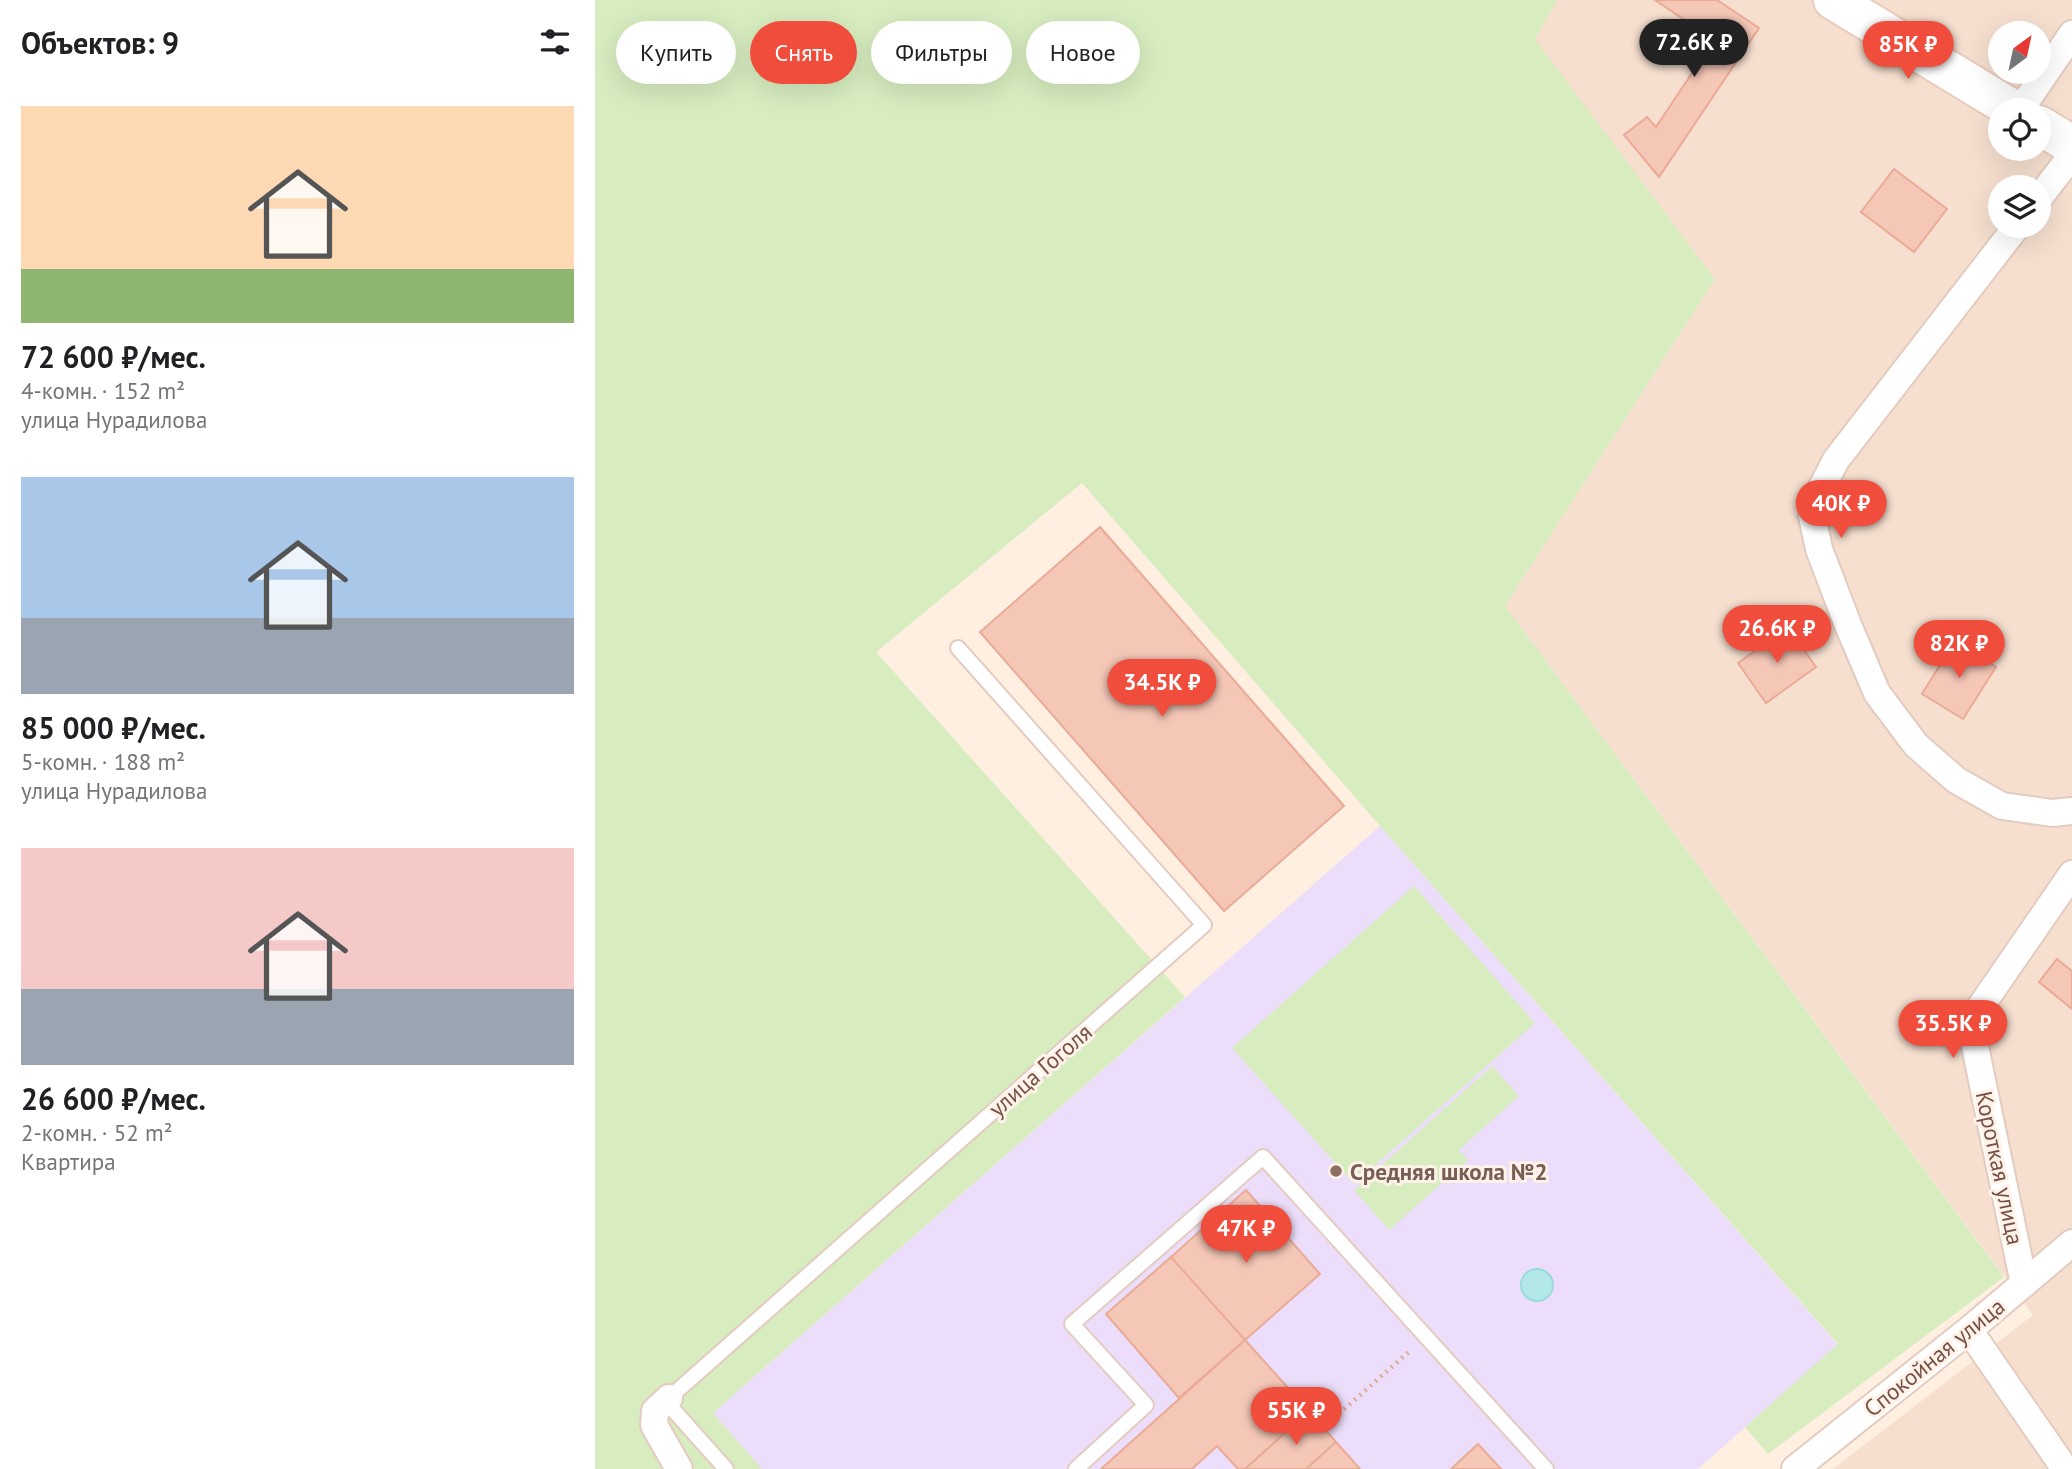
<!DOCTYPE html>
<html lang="ru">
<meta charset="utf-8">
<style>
:root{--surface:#fff;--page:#f2f2f2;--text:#202124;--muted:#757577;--accent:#f04d3d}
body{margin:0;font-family:"PT Sans",sans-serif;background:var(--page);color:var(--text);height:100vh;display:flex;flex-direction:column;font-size:26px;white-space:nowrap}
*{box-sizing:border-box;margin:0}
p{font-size:23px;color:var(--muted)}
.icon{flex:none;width:38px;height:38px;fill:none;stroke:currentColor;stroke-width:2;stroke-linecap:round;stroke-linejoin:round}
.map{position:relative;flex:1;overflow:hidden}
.drawer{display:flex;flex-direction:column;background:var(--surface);width:595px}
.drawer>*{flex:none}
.top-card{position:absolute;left:21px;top:21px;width:665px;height:63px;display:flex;gap:14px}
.needle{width:46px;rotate:33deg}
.tools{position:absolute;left:1393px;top:21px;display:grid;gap:14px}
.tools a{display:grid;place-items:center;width:63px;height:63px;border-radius:50%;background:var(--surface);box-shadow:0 7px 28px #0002;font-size:35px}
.price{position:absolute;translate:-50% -60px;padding:0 16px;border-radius:24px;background:var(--accent);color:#fff;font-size:23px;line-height:46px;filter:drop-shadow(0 2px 4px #0008)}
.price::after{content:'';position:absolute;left:50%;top:42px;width:21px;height:16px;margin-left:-10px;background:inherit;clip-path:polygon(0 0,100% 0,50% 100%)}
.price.selected{background:#222;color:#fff}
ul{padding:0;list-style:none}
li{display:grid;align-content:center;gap:14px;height:371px;padding:0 21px}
li span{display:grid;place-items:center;height:217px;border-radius:0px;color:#555}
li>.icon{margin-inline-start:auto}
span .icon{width:126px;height:126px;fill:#fffc;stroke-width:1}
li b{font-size:30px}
h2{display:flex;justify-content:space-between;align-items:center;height:84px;padding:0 21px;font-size:30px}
.pill{padding:0 24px;border-radius:32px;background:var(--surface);box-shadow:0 7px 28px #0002;font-size:24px;line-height:63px}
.pill.selected{background:var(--accent);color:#fff}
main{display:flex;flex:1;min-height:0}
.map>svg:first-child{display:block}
.residential{fill:#f6dfcf;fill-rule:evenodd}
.education{fill:#ecdefa}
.green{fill:#d7ecbf}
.water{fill:#b4e8e8;stroke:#9adadb;stroke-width:2}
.building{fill:#f5c7b7;stroke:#e9aa96;stroke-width:2}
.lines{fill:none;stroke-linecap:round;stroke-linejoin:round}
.lane-casing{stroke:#e4cbbf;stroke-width:18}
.street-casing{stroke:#e4cbbf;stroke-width:30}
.secondary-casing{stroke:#eacbbc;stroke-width:42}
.path{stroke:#daaa9a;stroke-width:4.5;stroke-dasharray:2 5;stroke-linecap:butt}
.lane{stroke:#fff;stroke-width:14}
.street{stroke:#fff;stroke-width:26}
.secondary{stroke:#fff;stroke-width:38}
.education-dot{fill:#8d6e63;stroke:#fff3e9;stroke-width:2.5}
.labels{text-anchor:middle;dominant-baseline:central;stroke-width:6;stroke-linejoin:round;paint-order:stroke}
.street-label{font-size:23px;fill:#775146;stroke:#fff3e9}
.education-label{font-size:23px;font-weight:bold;fill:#785e54;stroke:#fff3e9;text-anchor:start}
</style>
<main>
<section class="drawer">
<h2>Объектов: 9<svg class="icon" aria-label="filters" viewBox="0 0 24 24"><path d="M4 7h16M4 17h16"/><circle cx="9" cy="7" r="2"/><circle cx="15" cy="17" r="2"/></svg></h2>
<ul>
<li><span style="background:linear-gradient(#ffd9b3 75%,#8fb573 0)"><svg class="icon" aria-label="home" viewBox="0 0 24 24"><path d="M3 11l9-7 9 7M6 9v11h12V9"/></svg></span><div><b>72 600 ₽/мес.</b><p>4-комн. · 152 m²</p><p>улица Нурадилова</p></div></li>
<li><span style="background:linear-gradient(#a9c7e8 65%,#9aa5b1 0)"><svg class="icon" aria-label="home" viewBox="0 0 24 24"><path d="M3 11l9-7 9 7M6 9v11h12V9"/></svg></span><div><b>85 000 ₽/мес.</b><p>5-комн. · 188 m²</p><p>улица Нурадилова</p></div></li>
<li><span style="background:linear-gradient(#f6c9c9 65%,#9aa5b1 0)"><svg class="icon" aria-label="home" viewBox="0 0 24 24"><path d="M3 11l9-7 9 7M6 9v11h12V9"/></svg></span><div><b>26 600 ₽/мес.</b><p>2-комн. · 52 m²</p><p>Квартира</p></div></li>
</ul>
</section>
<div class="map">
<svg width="1477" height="1469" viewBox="0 0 1477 1469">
<rect width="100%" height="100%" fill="#feefe1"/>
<!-- residential -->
<path class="residential" d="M 962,0 L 1477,0 L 1477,1469 L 1238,1469 L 1438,1315 L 910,606 L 1120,279 L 939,39 ZM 1405,33 L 1444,33 L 1444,72 L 1405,72 ZM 1405,110 L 1444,110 L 1444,149 L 1405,149 ZM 1405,187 L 1444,187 L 1444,226 L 1405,226 Z"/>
<!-- education -->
<path class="education" d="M 785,826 L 1243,1345 L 1103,1469 L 167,1469 L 118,1413 Z"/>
<!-- green -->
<path class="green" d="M 0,0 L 962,0 L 940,39 L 1120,279 L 910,606 L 1409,1277 L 1173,1454 L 1150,1427 L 1243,1344 L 785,826 L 487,483 L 281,652 L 590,997 L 118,1413 L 167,1469 L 0,1469 Z
M 819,886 L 940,1023 L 759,1184 L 637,1048 Z
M 897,1066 L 924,1096 L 864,1150 L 873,1160 L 794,1230 L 759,1190 Z"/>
<!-- water -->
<path class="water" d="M926 1285a16 16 0 1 1 32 0a16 16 0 1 1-32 0Z"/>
<!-- building -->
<path class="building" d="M 1060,0 L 1122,0 L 1164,28 L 1064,177 L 1029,135 L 1052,117 L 1061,127 L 1119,40 Z
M 1299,169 L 1352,209 L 1319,252 L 1266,212 Z
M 505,527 L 749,806 L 629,911 L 385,632 Z
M 1193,627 L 1221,667 L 1171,703 L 1143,663 Z
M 1360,641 L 1401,667 L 1368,719 L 1327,694 Z
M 1462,959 L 1477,971 L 1477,1009 L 1444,982 Z
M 651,1190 L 725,1274 L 650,1340 L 576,1257 Z
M 576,1257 L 650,1340 L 584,1398 L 511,1314 Z
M 650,1340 L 714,1411 L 650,1469 L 643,1469 L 622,1446 L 597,1469 L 506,1469 Z
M 714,1411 L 741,1442 L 711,1469 L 650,1469 Z
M 741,1442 L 765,1469 L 711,1469 Z
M 883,1444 L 906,1469 L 856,1469 Z"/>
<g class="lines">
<!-- lane casing -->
<g class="lane-casing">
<path id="lane" d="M 131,1469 L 73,1404 L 74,1398 L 609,925 L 363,648
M 481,1469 L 551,1405 L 477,1324 L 668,1157 L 951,1469"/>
</g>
<!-- street casing -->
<g class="street-casing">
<path id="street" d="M 1425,110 L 1477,34
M 1444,198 L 1477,155
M 1422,226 L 1241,460 L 1225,491 L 1217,516 L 1224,549 L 1253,625 L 1282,693 L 1321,745 L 1361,780 L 1407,806 L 1457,813 L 1477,811
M 1429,1284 L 1375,1022 L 1477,874
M 1374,1330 L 1470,1469
M 74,1398 L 60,1411 L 59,1425 L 84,1469
M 1200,1469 L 1374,1330 L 1477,1243"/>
</g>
<!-- secondary casing -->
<g class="secondary-casing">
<path id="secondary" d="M 1238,0 L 1419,110
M 1444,125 L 1477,145"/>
</g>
<!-- path -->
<path class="path" d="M 728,1428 L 817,1349"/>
<!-- lane -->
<use href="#lane" class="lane"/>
<!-- street -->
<use href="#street" class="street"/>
<!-- secondary -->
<use href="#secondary" class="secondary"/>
</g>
<!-- markers -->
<circle class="education-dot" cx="741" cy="1171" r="7"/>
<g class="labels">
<!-- street labels -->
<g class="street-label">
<text transform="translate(445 1070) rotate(-41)">улица Гоголя</text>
<text transform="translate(1405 1168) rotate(78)">Короткая улица</text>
<text transform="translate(1339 1357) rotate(-39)">Спокойная улица</text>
</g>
<!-- education labels -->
<g class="education-label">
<text x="755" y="1171">Средняя школа №2</text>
</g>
</g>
</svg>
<div class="tools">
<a><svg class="needle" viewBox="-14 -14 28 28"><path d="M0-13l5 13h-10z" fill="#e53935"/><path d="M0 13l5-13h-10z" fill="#757577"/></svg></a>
<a><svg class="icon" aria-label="locate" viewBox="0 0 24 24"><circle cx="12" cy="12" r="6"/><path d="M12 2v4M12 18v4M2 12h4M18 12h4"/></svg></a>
<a><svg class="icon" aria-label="layers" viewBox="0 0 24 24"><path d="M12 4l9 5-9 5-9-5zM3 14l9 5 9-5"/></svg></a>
</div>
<b class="price selected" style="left:1099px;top:79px">72.6K ₽</b>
<b class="price" style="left:1313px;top:81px">85K ₽</b>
<b class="price" style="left:1246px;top:540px">40K ₽</b>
<b class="price" style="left:1182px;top:665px">26.6K ₽</b>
<b class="price" style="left:1364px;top:680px">82K ₽</b>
<b class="price" style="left:567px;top:719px">34.5K ₽</b>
<b class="price" style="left:1358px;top:1060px">35.5K ₽</b>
<b class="price" style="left:651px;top:1265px">47K ₽</b>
<b class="price" style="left:701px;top:1447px">55K ₽</b>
<div class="top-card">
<a class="pill">Купить</a>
<a class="pill selected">Снять</a>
<a class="pill">Фильтры</a>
<a class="pill">Новое</a>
</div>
</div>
</main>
